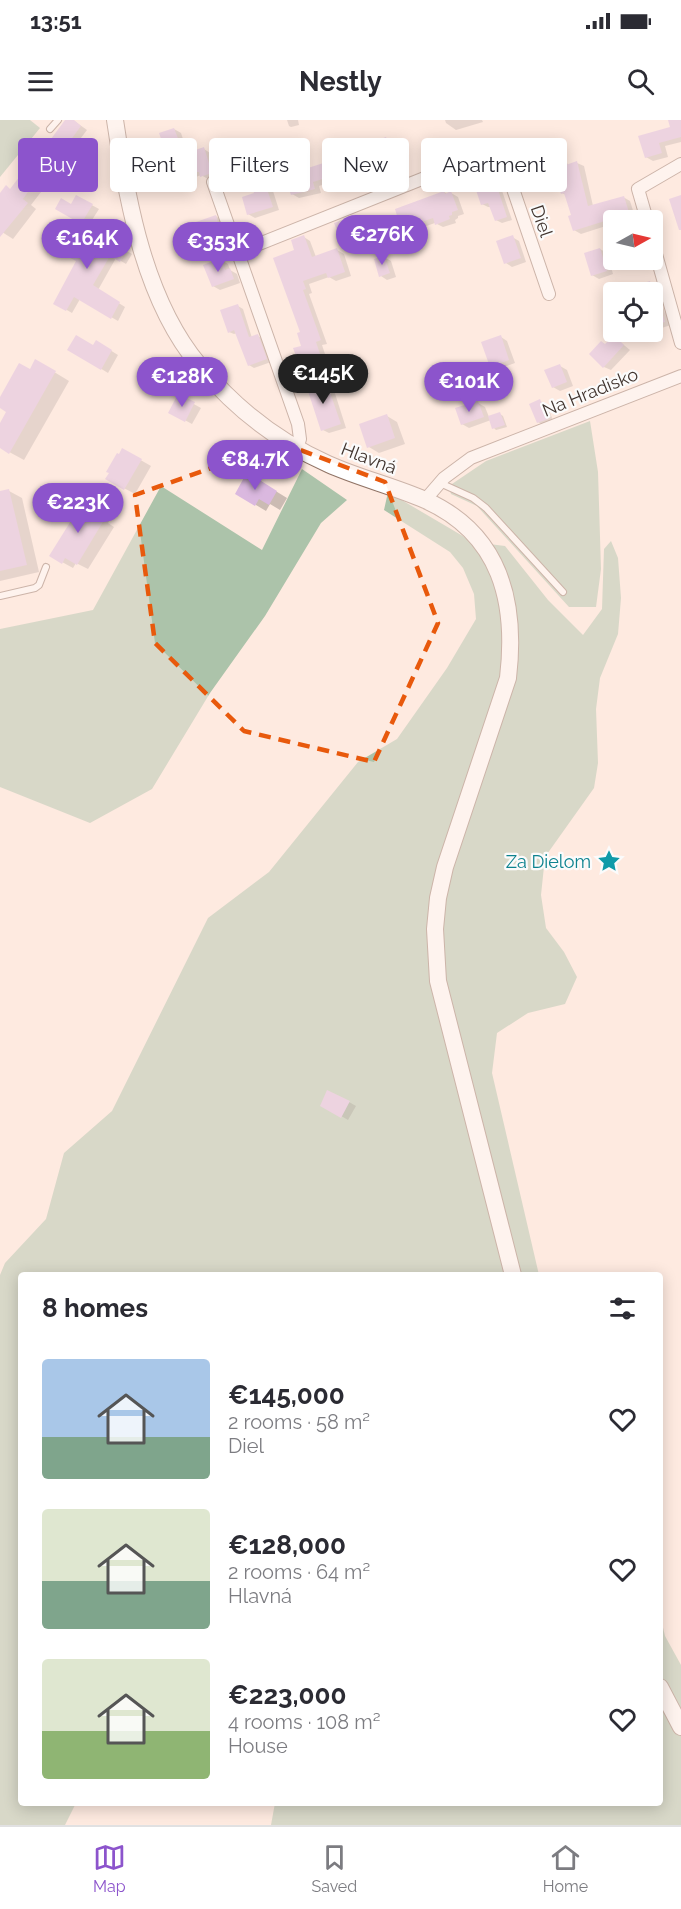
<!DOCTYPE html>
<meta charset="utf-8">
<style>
:root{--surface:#fff;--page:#f2f2f3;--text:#2b2b33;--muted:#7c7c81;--line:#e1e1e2;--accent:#8c54cc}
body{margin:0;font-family:Raleway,sans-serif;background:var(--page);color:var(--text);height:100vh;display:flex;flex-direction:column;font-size:22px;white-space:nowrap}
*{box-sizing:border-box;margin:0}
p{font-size:20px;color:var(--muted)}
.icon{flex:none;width:33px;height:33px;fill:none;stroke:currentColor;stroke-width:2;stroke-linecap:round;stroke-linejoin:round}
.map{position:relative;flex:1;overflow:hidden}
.details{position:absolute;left:18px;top:1152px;width:645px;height:534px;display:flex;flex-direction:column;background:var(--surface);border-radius:6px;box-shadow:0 3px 15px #0003}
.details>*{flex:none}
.banner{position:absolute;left:18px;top:18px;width:645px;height:54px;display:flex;gap:12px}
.needle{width:39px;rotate:82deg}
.fabs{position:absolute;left:603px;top:90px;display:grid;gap:12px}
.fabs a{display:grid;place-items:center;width:60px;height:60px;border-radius:6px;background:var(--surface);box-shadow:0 3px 15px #0003;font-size:30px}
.price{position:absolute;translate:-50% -51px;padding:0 14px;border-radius:21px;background:var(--accent);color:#fff;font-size:20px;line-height:39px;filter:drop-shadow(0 2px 3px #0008)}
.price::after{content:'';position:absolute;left:50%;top:36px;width:18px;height:14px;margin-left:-9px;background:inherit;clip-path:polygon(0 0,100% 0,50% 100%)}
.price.current{background:#222;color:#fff}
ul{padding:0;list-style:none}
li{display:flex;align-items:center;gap:18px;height:150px;padding:0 24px}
li span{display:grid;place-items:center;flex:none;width:168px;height:120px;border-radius:6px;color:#555}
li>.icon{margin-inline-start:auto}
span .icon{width:72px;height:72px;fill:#fffc;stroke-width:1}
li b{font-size:26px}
h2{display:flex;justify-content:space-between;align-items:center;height:72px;padding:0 24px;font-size:26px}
.tag{padding:0 21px;border-radius:6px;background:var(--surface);box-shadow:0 3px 15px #0003;font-size:21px;line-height:54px}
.tag.current{background:var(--accent);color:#fff}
.status{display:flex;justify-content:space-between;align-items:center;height:42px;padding:0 30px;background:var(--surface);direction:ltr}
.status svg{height:16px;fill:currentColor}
header{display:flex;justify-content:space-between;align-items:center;height:78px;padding:0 24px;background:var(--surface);font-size:27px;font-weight:700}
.tab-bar{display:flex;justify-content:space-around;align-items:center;height:84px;border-top:2px solid var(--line);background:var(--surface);font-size:16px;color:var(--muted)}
.tab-bar a{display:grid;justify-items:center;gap:3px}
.tab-bar .current{color:var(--accent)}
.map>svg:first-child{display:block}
.green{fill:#acc3aa}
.shadow{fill:#0003}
.building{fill:#dab8df}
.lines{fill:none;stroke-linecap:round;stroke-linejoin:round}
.service-casing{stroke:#917466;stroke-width:8}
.minor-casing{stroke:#917466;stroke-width:14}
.tertiary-casing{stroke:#917466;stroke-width:18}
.service{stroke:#fff;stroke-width:6}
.minor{stroke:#fff;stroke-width:12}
.tertiary{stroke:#fff;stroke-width:16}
.marked{fill:none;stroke:#e8590c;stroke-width:4.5;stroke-dasharray:12 8;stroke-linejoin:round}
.labels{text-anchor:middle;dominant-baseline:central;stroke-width:4.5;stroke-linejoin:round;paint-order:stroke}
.street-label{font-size:18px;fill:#41342e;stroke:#fbfbfb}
.culture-label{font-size:18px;fill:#0d838f;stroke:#fbfbfb;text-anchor:end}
</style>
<div class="status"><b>13:51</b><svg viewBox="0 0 49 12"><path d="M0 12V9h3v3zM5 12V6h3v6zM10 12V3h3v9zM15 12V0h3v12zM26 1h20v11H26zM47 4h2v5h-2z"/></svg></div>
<header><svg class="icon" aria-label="menu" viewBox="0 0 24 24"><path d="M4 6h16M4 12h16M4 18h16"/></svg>Nestly<svg class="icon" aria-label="search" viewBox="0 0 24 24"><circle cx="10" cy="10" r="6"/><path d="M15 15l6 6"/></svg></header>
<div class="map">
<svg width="681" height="1705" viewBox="0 0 681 1705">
<rect width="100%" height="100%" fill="#feeae0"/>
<!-- green -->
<path class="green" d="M 0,0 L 30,0 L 40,8 L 0,57 Z
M 590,301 L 598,352 L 601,449 L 596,487 L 569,487 L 477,386 L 451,374 L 449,366 L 486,341 Z
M 302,349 L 347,380 L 321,403 L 265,496 L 210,573 L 152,669 L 90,703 L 0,667 L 0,509 L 93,490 L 161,366 L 262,430 Z
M 388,372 L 473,422 L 505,426 L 548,480 L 583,515 L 602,489 L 604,429 L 611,421 L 618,438 L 621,478 L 618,514 L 600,558 L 596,589 L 598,643 L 594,668 L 545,737 L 541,775 L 546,808 L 564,832 L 577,857 L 565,884 L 528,893 L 497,913 L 492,953 L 539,1155 L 21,1155 L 21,1683 L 76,1683 L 65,1705 L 0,1705 L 0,1155 L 5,1143 L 46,1099 L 64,1033 L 112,991 L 208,798 L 269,752 L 358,642 L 397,619 L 447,548 L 476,499 L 474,474 L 463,448 L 450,432 L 384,390 Z
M 660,1495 L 665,1516 L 681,1545 L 681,1705 L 271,1705 L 275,1683 L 660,1683 Z"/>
<!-- shadow -->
<path class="shadow" d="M 67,0 L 73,0 L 87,10 L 71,31 L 65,28 Z
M 287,0 L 298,0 L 299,5 L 291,7 L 289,6 Z
M 445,0 L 482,0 L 483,2 L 456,10 L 446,3 Z
M 678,0 L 681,0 L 681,22 L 665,26 L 668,37 L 653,41 L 646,37 Z
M 174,9 L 181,13 L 188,34 L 204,29 L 210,33 L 218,56 L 208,59 L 201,55 L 183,62 L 177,58 Z
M 386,19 L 393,23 L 400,43 L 378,50 L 374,48 L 319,66 L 321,73 L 299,78 L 292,74 L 307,47 L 310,49 L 347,37 Z
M 557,26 L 563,30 L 568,46 L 577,43 L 584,46 L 593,86 L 623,77 L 630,81 L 636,100 L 614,100 L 614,105 L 612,104 L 581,114 L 574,110 L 573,96 L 566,75 L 562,73 Z
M 483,53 L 486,55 L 491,53 L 497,56 L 512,100 L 502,103 L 496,100 L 491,87 L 488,87 L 482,84 Z
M 21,58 L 41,72 L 31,85 L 36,89 L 13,119 L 2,112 L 0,115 L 0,75 L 11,70 Z
M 266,67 L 273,71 L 279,90 L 255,98 L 248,94 Z
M 444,72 L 447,74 L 451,73 L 458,77 L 464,94 L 458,96 L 458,98 L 455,100 L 456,103 L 443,107 L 435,103 L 409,112 L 403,108 Z
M 77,77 L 99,89 L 87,108 L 132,134 L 126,144 L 116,138 L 98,170 L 125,187 L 118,201 L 80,179 L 72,193 L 55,183 L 78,141 L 72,127 L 84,105 L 57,89 L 71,86 Z
M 216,96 L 221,100 L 227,118 L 208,125 L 202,122 Z
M 373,97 L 380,101 L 386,117 L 370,123 L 363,119 Z
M 345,100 L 351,104 L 357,118 L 348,121 L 342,117 Z
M 304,117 L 310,121 L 316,137 L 337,130 L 344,134 L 351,156 L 336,161 L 329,157 L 309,164 L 312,173 L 309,174 L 327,224 L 322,225 L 326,237 L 306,244 L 299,240 L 303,226 L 296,131 Z
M 512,117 L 519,121 L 526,142 L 512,147 L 506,143 Z
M 600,129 L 607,133 L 613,154 L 599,159 L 592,155 Z
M 384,137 L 391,141 L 396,157 L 387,160 L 381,156 Z
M 221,140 L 228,144 L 230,150 L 237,154 L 240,163 L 220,170 L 213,166 Z
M 650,163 L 657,167 L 665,193 L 668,195 L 671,205 L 652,211 L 652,172 L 635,172 L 634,168 Z
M 238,186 L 243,189 L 252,218 L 258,216 L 263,219 L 271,242 L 254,248 L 249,245 L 237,213 L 234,214 L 229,212 Z
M 501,217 L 507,221 L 515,243 L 498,249 L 491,246 Z
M 614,217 L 630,230 L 611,250 L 604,247 L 606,225 Z
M 97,222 L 118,235 L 108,253 L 69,229 L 94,227 Z
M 36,241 L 69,261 L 24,340 L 0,327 L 0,306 L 8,291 L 0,286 L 0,280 L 30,251 Z
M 560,246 L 567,250 L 573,266 L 560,271 L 553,267 Z
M 325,260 L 332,264 L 346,308 L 329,313 L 323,310 Z
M 179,276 L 201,288 L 192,304 L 170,292 Z
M 540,281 L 547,285 L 554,303 L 545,306 L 538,302 Z
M 478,283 L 485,287 L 489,297 L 500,294 L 503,296 L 507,307 L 496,310 L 494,308 L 491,300 L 469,308 L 462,304 Z
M 387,296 L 397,302 L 405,324 L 379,333 L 369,327 Z
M 123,330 L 151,346 L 135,374 L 107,359 Z
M 248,354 L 287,378 L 280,390 L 270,384 L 266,391 L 256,385 Z
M 9,371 L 22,378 L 39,452 L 0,461 L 0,373 Z
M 84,382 L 111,398 L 108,403 L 114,407 L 88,449 L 76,443 L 73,448 L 51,436 Z
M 349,982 L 356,986 L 348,1000 L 331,990 Z"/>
<!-- building -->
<path class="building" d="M 65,0 L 74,0 L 81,6 L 64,29 L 51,19 Z
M 668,0 L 681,0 L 681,17 L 659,23 L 662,33 L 645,38 L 638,16 L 670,7 Z
M 174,8 L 184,34 L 204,27 L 212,53 L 200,57 L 199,52 L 194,52 L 175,59 L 159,13 Z
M 386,17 L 394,39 L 370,47 L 369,44 L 313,62 L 315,69 L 291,75 L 284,55 L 307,45 L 308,48 L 345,36 L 344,33 Z
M 557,24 L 563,46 L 577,41 L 588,86 L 624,76 L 631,99 L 608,100 L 573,111 L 568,96 L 571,95 L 564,73 L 561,74 L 547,27 Z
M 483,51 L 484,54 L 492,51 L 507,97 L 495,101 L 488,83 L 481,85 L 471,55 Z
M 20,56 L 32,66 L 23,79 L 28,83 L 0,117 L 0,73 L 6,65 L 10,69 Z
M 266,66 L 273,87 L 247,95 L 242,77 L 254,73 L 253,70 Z
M 444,71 L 445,74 L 451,71 L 458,90 L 452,92 L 452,95 L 449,96 L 450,99 L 435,105 L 433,98 L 401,109 L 395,89 Z
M 76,75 L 93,84 L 81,104 L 55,89 L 61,78 L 71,84 Z
M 681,75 L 681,110 L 679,110 L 669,79 Z
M 216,95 L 221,115 L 201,123 L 193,103 Z
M 374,96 L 380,114 L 362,120 L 355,102 Z
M 345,99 L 351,114 L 340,118 L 334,103 Z
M 83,104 L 127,130 L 120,142 L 110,136 L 93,165 L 120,182 L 111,199 L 74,177 L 66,191 L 53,184 L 76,141 L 45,125 L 52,114 L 71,125 Z
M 304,115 L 312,137 L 337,128 L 345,152 L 328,158 L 326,153 L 303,161 L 306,169 L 303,170 L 321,220 L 316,222 L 320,234 L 298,241 L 293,228 L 301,226 L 297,213 L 300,212 L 273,138 L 294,130 L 291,120 Z
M 513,115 L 521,138 L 504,144 L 496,121 Z
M 600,128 L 607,151 L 591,156 L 584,133 Z
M 384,136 L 390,153 L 379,157 L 374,139 Z
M 221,138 L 225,150 L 230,148 L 234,159 L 212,167 L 203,145 Z
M 650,161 L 653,172 L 622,172 L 622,170 Z
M 238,184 L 249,217 L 258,214 L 267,239 L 248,246 L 234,210 L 228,213 L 220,190 Z
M 661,189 L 665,202 L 652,205 L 652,192 Z
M 76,215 L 93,225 L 96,220 L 112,230 L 101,250 L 67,230 Z
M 501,215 L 509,240 L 490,247 L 481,222 Z
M 614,215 L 624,225 L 603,248 L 589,234 L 601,221 L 605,224 Z
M 35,239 L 56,251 L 9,334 L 0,328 L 0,303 L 6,292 L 0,288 L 0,277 L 19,243 L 30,249 Z
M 560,244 L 567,262 L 552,268 L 544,250 Z
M 325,258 L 341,304 L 321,311 L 306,265 Z
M 178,274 L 195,282 L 185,302 L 168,293 Z
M 540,279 L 548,299 L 537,303 L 529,284 Z
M 478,281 L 484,297 L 461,305 L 455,288 Z
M 500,292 L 505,305 L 492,309 L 488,296 Z
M 387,294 L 395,318 L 367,328 L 359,304 Z
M 122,328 L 142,339 L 124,370 L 105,359 L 109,353 L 106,352 L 117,333 L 119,334 Z
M 247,352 L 277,371 L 269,385 L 259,379 L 255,386 L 235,374 Z
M 9,369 L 27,445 L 0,451 L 0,371 Z
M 84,380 L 102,391 L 98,396 L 104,400 L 77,445 L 65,438 L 62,444 L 49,436 Z
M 327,970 L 350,981 L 341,998 L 320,986 Z"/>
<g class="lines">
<!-- service casing -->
<g class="service-casing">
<path id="service" d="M 50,9 L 58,0
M 440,363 L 473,378 L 486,388 L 563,472
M 0,476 L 35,468 L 39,465 L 46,447"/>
</g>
<!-- minor casing -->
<g class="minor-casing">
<path id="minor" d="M 213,62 L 298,304 L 300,319 L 297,328
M 647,100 L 638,69 L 681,44
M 652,120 L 681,223
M 239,132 L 442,51 L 500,31 L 549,174
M 425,380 L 444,358 L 471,338 L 681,256"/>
</g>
<!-- tertiary casing -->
<g class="tertiary-casing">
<path id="tertiary" d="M 115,0 C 127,81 145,181 199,245 C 234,287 278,322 328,344 C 359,358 393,366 425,380 C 501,414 517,482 508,558 L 445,747 L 438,778 L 435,809 L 438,861 L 513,1155
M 660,1567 L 681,1607"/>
</g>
<!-- service -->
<use href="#service" class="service"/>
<!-- minor -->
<use href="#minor" class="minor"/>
<!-- tertiary -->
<use href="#tertiary" class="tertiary"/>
</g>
<!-- marked area -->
<path d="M0 0H681V1705H0ZM 282,323 L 385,362 L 438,503 L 374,642 L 244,611 L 155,523 L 135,375 Z" fill="#feeae0" fill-opacity=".55" fill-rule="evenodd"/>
<path class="marked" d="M 282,323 L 385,362 L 438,503 L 374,642 L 244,611 L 155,523 L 135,375 Z"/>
<!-- icons -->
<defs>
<g id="sight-bare" transform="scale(1.8)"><path d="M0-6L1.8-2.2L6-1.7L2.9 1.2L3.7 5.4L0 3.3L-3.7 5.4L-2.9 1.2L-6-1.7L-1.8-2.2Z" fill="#0f9aa8" stroke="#fbfbfb" stroke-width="2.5" paint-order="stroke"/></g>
</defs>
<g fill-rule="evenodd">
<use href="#sight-bare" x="609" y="741"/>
</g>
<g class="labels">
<!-- street labels -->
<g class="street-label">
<text transform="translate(542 101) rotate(71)">Diel</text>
<text transform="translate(590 272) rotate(-22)">Na Hradisko</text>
<text transform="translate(369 338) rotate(21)">Hlavná</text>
</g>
<!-- culture labels -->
<g class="culture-label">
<text x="591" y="741">Za Dielom</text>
</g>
</g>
</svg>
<div class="fabs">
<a><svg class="needle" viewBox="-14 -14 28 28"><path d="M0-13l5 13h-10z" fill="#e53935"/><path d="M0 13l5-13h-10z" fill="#7c7c81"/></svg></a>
<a><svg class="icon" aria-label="locate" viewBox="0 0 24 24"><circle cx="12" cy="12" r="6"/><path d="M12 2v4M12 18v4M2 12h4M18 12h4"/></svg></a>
</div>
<b class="price" style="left:382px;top:146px">€276K</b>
<b class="price" style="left:87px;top:150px">€164K</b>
<b class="price" style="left:218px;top:153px">€353K</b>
<b class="price current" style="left:323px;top:285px">€145K</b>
<b class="price" style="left:182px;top:288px">€128K</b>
<b class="price" style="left:469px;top:293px">€101K</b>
<b class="price" style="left:255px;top:371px">€84.7K</b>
<b class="price" style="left:78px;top:414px">€223K</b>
<div class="banner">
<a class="tag current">Buy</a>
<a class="tag">Rent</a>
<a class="tag">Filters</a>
<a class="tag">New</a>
<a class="tag">Apartment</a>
</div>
<section class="details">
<h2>8 homes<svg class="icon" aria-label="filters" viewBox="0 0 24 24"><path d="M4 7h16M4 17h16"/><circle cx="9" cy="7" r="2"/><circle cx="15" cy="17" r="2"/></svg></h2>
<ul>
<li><span style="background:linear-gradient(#a9c7e8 65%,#7fa58c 0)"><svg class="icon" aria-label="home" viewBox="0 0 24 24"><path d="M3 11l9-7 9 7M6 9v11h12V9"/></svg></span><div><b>€145,000</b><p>2 rooms · 58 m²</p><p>Diel</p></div><svg class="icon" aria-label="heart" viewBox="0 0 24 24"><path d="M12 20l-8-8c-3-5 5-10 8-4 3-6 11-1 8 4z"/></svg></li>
<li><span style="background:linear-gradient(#dfe7d0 60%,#7fa58c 0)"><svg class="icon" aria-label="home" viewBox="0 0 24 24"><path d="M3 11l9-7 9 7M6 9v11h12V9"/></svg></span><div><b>€128,000</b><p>2 rooms · 64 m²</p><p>Hlavná</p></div><svg class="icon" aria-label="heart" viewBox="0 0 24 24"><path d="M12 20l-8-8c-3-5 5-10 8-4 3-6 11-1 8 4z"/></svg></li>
<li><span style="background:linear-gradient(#dfe7d0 60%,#8fb573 0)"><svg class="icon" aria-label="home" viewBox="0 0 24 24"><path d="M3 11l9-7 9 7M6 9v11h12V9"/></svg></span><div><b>€223,000</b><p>4 rooms · 108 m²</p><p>House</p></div><svg class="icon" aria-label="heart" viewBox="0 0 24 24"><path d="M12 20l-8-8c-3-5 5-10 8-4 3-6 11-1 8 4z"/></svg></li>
</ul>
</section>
</div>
<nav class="tab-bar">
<a class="current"><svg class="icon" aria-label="map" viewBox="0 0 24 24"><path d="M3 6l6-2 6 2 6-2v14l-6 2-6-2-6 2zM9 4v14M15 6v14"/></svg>Map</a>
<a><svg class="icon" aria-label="saved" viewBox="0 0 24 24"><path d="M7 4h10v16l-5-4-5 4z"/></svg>Saved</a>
<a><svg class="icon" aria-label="home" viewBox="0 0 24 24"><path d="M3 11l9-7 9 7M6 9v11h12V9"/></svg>Home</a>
</nav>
